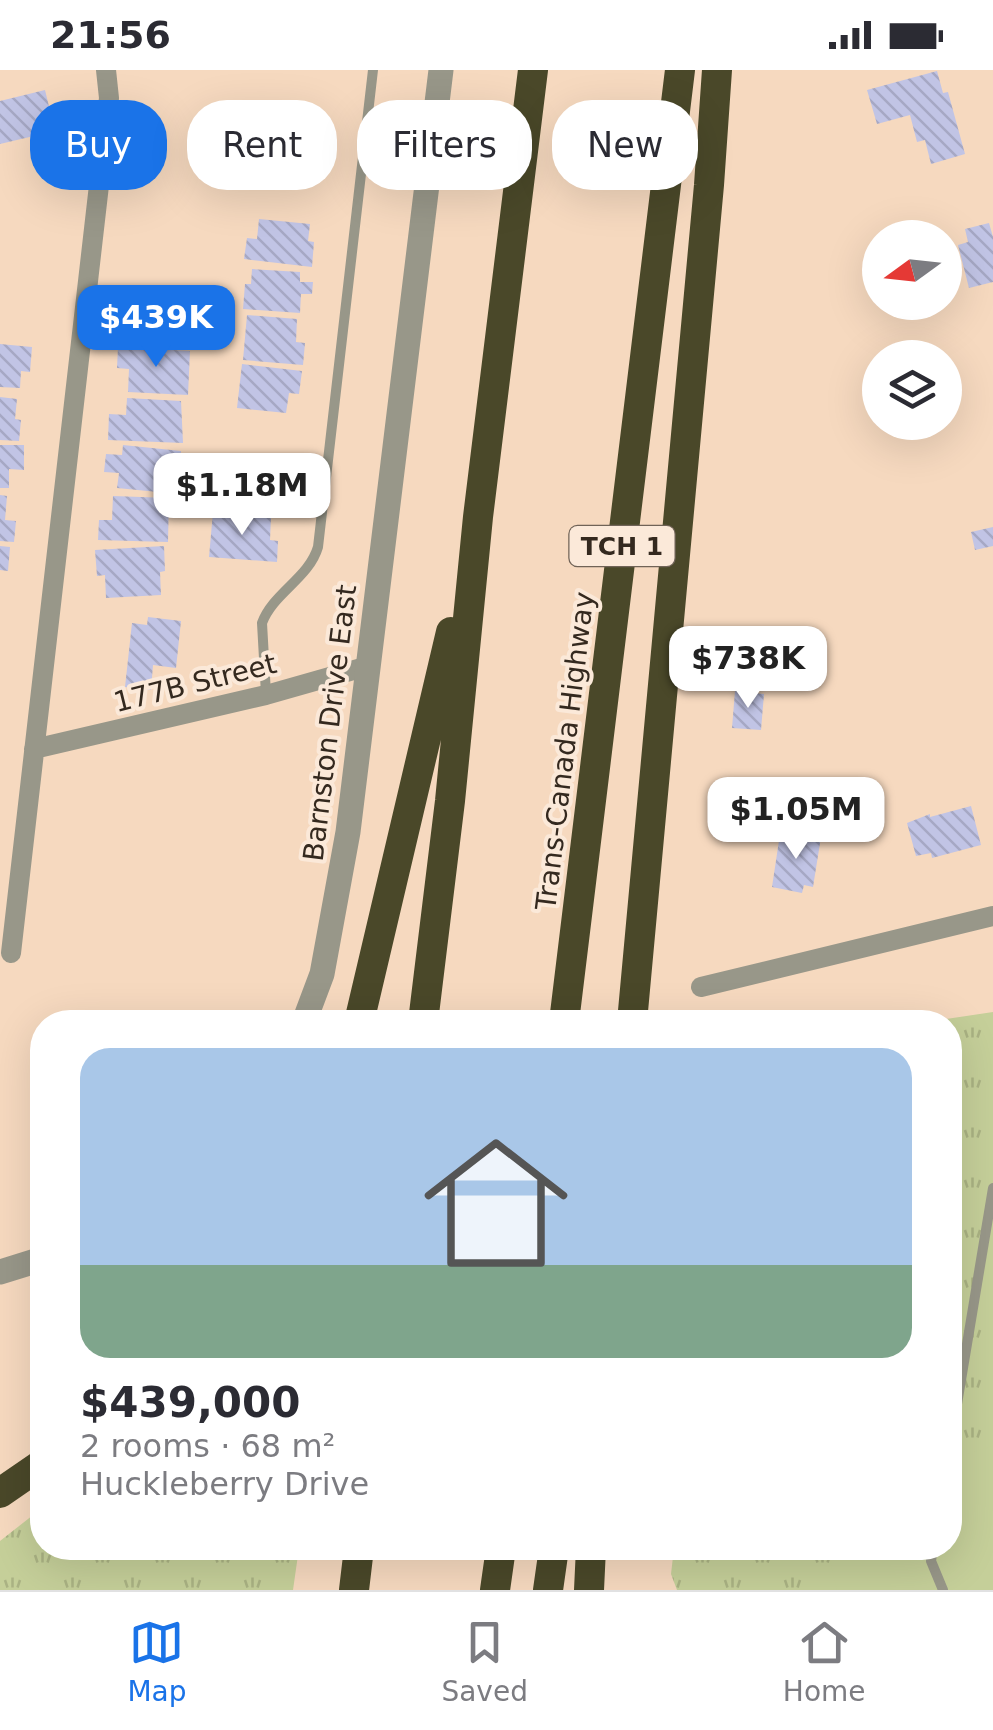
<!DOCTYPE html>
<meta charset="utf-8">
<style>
:root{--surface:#fff;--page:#f2f2f3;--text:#2b2b33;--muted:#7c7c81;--line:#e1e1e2;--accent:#1a73e8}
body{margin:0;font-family:"DejaVu Sans",sans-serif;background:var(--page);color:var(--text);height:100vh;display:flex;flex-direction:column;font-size:38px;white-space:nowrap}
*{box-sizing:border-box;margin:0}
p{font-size:32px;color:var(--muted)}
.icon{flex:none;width:55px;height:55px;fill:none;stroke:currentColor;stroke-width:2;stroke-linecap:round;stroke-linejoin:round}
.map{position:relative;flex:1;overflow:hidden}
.panel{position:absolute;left:30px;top:940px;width:932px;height:550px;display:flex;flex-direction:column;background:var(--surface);border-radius:40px;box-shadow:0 10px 40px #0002}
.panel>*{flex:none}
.hud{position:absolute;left:30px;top:30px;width:935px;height:90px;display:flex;gap:20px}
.needle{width:65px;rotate:255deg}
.fabs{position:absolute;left:862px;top:150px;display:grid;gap:20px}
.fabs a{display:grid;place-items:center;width:100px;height:100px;border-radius:50%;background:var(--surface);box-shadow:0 10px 40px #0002;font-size:50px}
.price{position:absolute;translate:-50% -85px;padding:0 22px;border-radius:20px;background:#fff;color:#222;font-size:32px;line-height:65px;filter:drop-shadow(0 2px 5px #0008)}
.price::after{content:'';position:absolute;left:50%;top:60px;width:30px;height:22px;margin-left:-15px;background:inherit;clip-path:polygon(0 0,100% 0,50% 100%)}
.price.current{background:var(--accent);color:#fff}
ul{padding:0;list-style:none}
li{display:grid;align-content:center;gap:20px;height:530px;padding:0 50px}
li span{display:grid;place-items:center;height:310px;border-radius:30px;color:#555}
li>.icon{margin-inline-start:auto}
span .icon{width:180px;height:180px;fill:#fffc;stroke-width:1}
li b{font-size:42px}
.tag{padding:0 35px;border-radius:40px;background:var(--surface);box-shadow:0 10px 40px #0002;font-size:35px;line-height:90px}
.tag.current{background:var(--accent);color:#fff}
.status{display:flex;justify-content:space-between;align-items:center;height:70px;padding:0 50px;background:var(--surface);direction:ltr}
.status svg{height:28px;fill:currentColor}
.dock{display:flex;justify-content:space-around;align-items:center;height:140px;border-top:2px solid var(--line);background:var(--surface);font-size:28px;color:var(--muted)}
.dock a{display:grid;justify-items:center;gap:5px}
.dock .current{color:var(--accent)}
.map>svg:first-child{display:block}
.grass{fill:url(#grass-tufts)}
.garden{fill:#c5cf99}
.building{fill:url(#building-back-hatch)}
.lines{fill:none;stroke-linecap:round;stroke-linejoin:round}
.service{stroke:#989789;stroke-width:10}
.minor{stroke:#989789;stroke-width:20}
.tertiary{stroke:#989789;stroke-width:25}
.motorway{stroke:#4a4829;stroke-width:30}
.labels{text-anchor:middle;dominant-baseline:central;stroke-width:8;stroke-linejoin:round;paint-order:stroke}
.shield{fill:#fbe9d9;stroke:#706357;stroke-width:2.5}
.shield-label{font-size:25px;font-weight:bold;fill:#34291f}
.street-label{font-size:28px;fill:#34291f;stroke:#fbe9d9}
</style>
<div class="status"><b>21:56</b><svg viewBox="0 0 49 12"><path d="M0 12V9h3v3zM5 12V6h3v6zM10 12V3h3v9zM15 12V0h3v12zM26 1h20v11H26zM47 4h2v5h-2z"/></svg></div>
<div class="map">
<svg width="993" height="1520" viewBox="0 0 993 1520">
<defs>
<pattern id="grass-tufts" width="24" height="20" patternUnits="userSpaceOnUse" patternTransform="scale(2.5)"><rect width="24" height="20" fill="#c5cf99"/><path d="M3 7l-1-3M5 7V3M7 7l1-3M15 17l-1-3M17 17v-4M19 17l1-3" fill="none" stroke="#aab283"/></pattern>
<pattern id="building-back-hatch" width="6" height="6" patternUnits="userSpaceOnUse" patternTransform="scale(2.5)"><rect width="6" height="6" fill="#c1c4e5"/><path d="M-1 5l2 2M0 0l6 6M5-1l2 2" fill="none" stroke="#a6a8c4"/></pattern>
</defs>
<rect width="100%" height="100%" fill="#f6d9bf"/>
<!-- grass -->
<path class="grass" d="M 993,942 L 993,1520 L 677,1520 L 671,1504 L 674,1478 L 950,1478 L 950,952 L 926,952 Z
M 42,1438 L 42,1478 L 299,1478 L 293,1520 L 0,1520 L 0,1471 Z"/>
<!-- garden -->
<path class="garden" d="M 993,1376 L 993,1520 L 837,1520 L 827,1478 L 950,1478 L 950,1389 Z"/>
<!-- building -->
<path class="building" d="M 937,1 L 943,23 L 948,22 L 965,84 L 931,94 L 925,70 L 917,72 L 910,45 L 877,54 L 867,20 Z
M 45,20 L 55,61 L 0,74 L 0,31 Z
M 259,149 L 310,154 L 308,171 L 314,172 L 312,197 L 244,189 L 247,168 L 257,169 Z
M 989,153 L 993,167 L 993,212 L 969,218 L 958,175 L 968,172 L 965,159 Z
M 252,199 L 300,202 L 300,212 L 313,212 L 312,224 L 301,224 L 300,243 L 243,239 L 245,214 L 251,214 Z
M 139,227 L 200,232 L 197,276 L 136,271 Z
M 247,245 L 297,249 L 296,272 L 305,273 L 303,295 L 243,290 Z
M 0,274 L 32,277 L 30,302 L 21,301 L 20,318 L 0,317 Z
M 118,277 L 190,281 L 188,325 L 128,322 L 129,299 L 117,298 Z
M 242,294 L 302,301 L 299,324 L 289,323 L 286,343 L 237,338 Z
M 0,327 L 17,329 L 15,349 L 21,350 L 19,371 L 0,370 Z
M 127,328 L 181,331 L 183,373 L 108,370 L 109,344 L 126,345 Z
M 0,375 L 24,375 L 24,400 L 9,399 L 9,418 L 0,418 Z
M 123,375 L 181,381 L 179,402 L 171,401 L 168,423 L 117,418 L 119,403 L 104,402 L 106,384 L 122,385 Z
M 0,425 L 7,426 L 5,450 L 16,451 L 14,472 L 0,471 Z
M 113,426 L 169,428 L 168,472 L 98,470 L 99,450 L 112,450 Z
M 213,442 L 271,447 L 270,470 L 278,471 L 277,492 L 209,487 Z
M 993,457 L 993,476 L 975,480 L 971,462 Z
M 0,476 L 10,477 L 8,501 L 0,500 Z
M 164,476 L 165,501 L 160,502 L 161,525 L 106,528 L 105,505 L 97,506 L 95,480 Z
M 148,547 L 181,551 L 176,598 L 153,595 L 151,620 L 125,617 L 132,553 L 147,555 Z
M 735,621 L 764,624 L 761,660 L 732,658 Z
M 971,736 L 981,775 L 932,788 L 931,783 L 916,786 L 907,753 L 930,744 L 930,747 Z
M 780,764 L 821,767 L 813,817 L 804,815 L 802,823 L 772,817 Z"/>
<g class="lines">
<!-- service -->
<path class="service" d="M 266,624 L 262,553 C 273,523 309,508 318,477 L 373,0
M 950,1376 L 993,1118
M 933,1478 L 931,1491 L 943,1520"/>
<!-- minor -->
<path class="minor" d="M 34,679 L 266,625 L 368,596
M 11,883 L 109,28 L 106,0
M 701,917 L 993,846"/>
<!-- tertiary -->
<path class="tertiary" d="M 304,952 L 322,904 L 348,762 L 441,0
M 0,1202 L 42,1189"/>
<!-- motorway -->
<path class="motorway" d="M 359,952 L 451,562
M 423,952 L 450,731 L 478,447 L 533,0
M 564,952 L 680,0
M 632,952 L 709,115 L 717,0
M 0,1423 L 42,1394
M 354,1520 L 359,1478
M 495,1520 L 501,1478
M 548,1520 L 554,1478
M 589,1520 L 591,1478"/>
</g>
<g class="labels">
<!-- shield labels -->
<rect class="shield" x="569.5" y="456" width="105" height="40" rx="8"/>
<g class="shield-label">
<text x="622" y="476">TCH 1</text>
</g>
<!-- street labels -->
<g class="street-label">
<text transform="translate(195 613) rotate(-14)">177B Street</text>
<text transform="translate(330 653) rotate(-83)">Barnston Drive East</text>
<text transform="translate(565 681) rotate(-83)">Trans-Canada Highway</text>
</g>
</g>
</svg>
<div class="fabs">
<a><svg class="needle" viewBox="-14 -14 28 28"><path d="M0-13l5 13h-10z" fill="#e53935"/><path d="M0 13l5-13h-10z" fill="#7c7c81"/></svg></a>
<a><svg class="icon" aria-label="layers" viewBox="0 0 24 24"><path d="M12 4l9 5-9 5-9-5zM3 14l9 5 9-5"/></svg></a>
</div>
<b class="price current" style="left:156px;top:300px">$439K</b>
<b class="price" style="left:242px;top:468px">$1.18M</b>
<b class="price" style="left:748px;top:641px">$738K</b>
<b class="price" style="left:796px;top:792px">$1.05M</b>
<div class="hud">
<a class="tag current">Buy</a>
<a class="tag">Rent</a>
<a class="tag">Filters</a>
<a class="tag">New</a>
</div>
<section class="panel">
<ul>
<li><span style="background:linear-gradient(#a9c7e8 70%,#7fa58c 0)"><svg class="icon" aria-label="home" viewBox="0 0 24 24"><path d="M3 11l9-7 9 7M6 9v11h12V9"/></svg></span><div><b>$439,000</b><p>2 rooms · 68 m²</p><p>Huckleberry Drive</p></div></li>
</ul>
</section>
</div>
<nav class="dock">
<a class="current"><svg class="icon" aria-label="map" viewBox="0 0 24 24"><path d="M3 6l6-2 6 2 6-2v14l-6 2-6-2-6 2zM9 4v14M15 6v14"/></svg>Map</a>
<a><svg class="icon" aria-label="saved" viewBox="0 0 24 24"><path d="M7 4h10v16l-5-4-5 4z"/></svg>Saved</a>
<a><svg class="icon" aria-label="home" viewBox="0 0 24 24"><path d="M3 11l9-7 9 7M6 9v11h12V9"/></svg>Home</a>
</nav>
